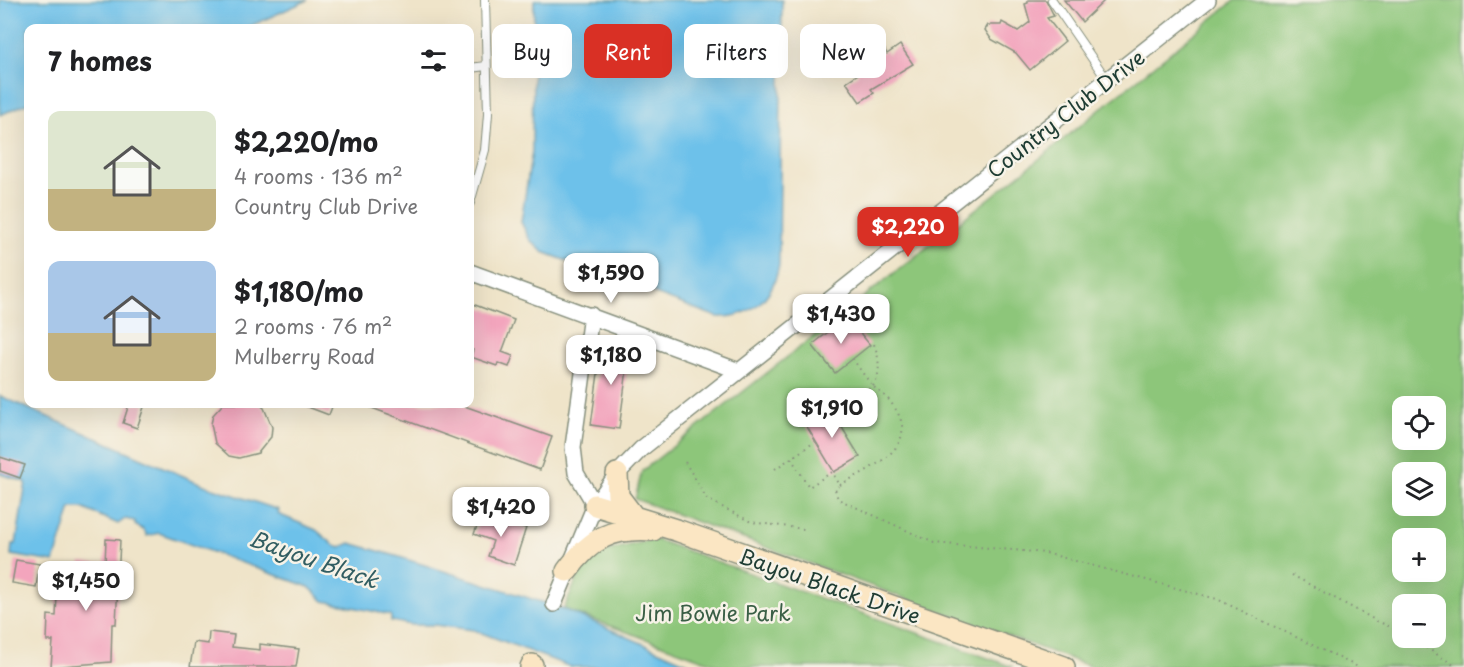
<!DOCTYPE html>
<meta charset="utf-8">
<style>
:root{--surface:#fff;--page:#f6f6f6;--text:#202124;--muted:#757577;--accent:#d93025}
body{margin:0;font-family:"Playpen Sans",sans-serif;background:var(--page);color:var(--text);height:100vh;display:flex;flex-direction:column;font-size:22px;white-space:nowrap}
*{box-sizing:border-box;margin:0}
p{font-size:20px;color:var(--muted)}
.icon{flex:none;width:33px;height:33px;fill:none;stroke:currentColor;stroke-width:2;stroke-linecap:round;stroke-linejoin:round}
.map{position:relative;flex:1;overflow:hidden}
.side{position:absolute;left:24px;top:24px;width:450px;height:384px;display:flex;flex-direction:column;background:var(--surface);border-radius:12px;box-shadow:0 6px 24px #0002}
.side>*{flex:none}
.banner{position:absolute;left:492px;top:24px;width:570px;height:54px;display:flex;gap:12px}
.buttons{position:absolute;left:1392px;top:396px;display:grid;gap:12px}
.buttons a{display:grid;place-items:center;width:54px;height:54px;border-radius:12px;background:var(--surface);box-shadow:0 6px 24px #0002;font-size:30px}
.price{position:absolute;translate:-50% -51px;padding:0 14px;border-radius:12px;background:#fff;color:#222;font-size:20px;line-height:39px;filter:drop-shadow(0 2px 3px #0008)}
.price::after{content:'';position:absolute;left:50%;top:36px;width:18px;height:14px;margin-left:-9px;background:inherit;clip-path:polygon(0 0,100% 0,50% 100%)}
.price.on{background:var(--accent);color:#fff}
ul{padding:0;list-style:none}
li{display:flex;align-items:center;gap:18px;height:150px;padding:0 24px}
li span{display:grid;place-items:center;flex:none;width:168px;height:120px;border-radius:12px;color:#555}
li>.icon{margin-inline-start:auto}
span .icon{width:72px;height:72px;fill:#fffc;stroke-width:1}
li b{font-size:26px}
h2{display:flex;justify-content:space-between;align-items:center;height:72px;padding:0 24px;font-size:26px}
.tag{padding:0 21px;border-radius:12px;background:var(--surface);box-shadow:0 6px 24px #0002;font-size:21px;line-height:54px}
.tag.on{background:var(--accent);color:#fff}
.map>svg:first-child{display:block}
.green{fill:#8dc67a;stroke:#568257;stroke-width:1.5;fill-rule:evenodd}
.water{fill:#6dc1ea;stroke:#467f8f;stroke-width:1.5}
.building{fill:#f3a5bd}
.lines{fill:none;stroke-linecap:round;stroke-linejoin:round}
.lane-casing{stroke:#87907e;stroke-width:10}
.street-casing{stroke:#87907e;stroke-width:18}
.secondary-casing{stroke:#87907e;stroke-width:24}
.path{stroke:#87907e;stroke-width:2;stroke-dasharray:1.5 4.5;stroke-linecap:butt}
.lane{stroke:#fff;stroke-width:8}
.street{stroke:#fff;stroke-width:15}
.secondary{stroke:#fbe6c3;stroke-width:21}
.labels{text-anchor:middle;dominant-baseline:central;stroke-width:5;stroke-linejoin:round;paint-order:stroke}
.street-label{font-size:21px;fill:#1f3d34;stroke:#f7f3e8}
.park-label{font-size:21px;fill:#3a5f46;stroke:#f7f3e8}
.water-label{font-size:22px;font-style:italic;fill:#325e62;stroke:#f7f3e8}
</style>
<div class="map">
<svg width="1464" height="667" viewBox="0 0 1464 667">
<rect width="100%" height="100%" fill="#f7f3e8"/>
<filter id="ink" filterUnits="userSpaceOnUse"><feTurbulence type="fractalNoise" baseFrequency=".0167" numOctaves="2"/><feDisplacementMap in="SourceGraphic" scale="12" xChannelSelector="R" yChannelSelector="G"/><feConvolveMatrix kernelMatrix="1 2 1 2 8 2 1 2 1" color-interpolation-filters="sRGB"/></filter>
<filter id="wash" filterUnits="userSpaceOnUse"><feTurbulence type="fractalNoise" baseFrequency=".008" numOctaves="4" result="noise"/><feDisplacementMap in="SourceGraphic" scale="24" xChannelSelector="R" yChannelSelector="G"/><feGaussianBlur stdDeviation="1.35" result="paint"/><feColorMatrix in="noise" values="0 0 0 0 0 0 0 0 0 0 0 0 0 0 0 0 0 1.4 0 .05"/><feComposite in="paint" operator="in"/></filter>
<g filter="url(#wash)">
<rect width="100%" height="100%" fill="#efe4c9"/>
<!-- green -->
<path class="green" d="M 1235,0 L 1464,0 L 1464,667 L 1092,667 L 635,499 L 642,471 L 1028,168 ZM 1402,406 L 1436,406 L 1436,440 L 1402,440 ZM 1402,472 L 1436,472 L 1436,506 L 1402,506 ZM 1402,538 L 1436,538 L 1436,572 L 1402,572 ZM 1402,604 L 1436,604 L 1436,638 L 1402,638 Z
M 654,539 L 1013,667 L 723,667 L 564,609 L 587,556 Z"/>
<!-- water -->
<path class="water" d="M 0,0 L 308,0 L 246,28 L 28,28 L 28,103 L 0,115 Z
M 534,0 L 782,0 L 779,265 C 773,298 752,318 717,317 L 543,252 L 530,240 L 521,222 L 532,151 Z
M 0,396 L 204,485 L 279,510 L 278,514 L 316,530 L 334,545 L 341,547 L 350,543 L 396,556 L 564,609 L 696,667 L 571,667 L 474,630 L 435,625 L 412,625 L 391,621 L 391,615 L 324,601 L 309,587 L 159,533 L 147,536 L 144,530 L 135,525 L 135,521 L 125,519 L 118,524 L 82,508 L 71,508 L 54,562 L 11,555 L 12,544 L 16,544 L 26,482 L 0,474 Z"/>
<g id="blocks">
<!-- building -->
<path class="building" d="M 1028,0 L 1046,0 L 1054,16 L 1047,18 L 1065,41 L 1030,70 L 1016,53 L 991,39 L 985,30 L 988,25 L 1001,25 L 1002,22 L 1018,31 L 1030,22 L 1025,4 L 1028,3 Z
M 1064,0 L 1105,0 L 1082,22 Z
M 844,35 L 852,47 L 840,54 L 833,42 Z
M 900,45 L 913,64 L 871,89 L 874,93 L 860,102 L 846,82 L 858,74 L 856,70 L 885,50 L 887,54 Z
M 470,303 L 514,320 L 502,352 L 513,356 L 509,367 L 498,363 L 497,366 L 471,357 L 473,350 L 470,350 Z
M 847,317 L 870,345 L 835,373 L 812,345 Z
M 602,344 L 630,347 L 619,429 L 591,425 Z
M 129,404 L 145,404 L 137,428 L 123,423 Z
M 223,404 L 259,404 L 264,408 L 272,427 L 271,437 L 258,453 L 239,458 L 229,456 L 215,443 L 211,424 L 213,415 Z
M 300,404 L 333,404 L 329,415 Z
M 361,404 L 459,404 L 552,437 L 540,470 Z
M 829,406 L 860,457 L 834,472 L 804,422 Z
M 0,457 L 25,465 L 20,478 L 0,471 Z
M 482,513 L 526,528 L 514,565 L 488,556 L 493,541 L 474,534 Z
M 106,539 L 120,540 L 116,624 L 112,624 L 111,662 L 51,667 L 53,641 L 47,641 L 48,615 L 56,616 L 58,575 L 70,575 L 70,569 L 80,569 L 81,562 L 105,564 Z
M 16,560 L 40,564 L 36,587 L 12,583 Z
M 209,632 L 234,635 L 232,647 L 260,650 L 260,644 L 299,649 L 296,667 L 190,667 L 194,642 L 208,644 Z"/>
</g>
</g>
<g filter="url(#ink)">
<use href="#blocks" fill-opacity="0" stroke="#87907e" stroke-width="1.5"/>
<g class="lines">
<!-- lane casing -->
<g class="lane-casing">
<path id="lane" d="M 1052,0 L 1107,80
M 470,68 L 486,66
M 470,203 L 485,150 L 488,114 L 485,0"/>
</g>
<!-- street casing -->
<g class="street-casing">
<path id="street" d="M 470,272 L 739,371
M 595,505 L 617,474 L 641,449 L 1208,0
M 554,604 L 595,505 L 576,473 L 573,447 L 591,315"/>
</g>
<!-- secondary casing -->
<g class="secondary-casing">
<path id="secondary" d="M 617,474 L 618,496 L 634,517
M 595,505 L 679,531 L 1064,667
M 567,571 C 591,538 612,527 653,530
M 531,667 L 532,665"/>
</g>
<!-- path -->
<path class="path" d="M 832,411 L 873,386 C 882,374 879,355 873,342
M 791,458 L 809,487 L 832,472 L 840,485 L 835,489 L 838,499 L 934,543 L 1046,553 L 1217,599 L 1358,667
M 685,462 L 707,499 L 751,522 L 804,529
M 775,469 L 816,441
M 840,485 C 871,467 925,447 892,404 C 887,396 878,392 872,385 C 865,377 859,368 853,359
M 1292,575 L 1377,621 L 1402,632
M 1411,638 L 1457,667"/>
<!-- lane -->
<use href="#lane" class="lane"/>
<!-- street -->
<use href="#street" class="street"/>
<!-- secondary -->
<use href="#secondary" class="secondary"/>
</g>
</g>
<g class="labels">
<!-- street labels -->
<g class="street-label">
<text transform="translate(1065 113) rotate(-38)">Country Club Drive</text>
<text transform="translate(830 585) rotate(19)">Bayou Black Drive</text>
</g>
<!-- park labels -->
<g class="park-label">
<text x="713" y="612">Jim Bowie Park</text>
</g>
<!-- water labels -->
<g class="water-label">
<text transform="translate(314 558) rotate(19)">Bayou Black</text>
</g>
</g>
</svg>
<div class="buttons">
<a><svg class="icon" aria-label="locate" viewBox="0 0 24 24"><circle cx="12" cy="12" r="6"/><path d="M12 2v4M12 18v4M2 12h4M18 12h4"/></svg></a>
<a><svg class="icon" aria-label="layers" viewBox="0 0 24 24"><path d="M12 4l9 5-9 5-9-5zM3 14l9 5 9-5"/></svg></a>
<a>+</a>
<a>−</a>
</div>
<b class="price on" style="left:908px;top:258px">$2,220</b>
<b class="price" style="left:611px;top:304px">$1,590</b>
<b class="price" style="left:841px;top:345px">$1,430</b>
<b class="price" style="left:611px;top:386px">$1,180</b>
<b class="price" style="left:832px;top:439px">$1,910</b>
<b class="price" style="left:501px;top:538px">$1,420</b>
<b class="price" style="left:86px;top:612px">$1,450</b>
<div class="banner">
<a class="tag">Buy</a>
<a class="tag on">Rent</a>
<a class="tag">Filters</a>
<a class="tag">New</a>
</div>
<section class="side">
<h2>7 homes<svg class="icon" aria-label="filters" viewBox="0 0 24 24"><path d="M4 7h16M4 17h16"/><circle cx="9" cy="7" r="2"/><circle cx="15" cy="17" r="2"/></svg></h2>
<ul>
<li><span style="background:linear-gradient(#dfe7d0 65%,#c2b280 0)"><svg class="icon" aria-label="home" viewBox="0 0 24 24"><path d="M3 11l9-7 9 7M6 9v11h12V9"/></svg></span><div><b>$2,220/mo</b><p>4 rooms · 136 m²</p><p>Country Club Drive</p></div></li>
<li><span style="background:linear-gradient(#a9c7e8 60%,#c2b280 0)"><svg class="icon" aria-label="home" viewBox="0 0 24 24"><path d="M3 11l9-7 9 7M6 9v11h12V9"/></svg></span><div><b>$1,180/mo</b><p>2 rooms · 76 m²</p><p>Mulberry Road</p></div></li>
</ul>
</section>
</div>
